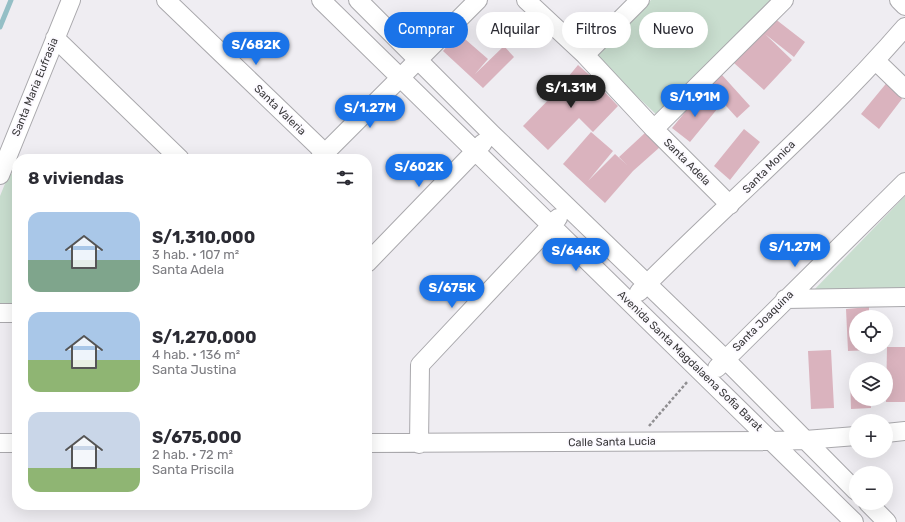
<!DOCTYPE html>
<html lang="es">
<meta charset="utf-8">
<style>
:root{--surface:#fff;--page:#f7f7f7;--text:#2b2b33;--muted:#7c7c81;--accent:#1a73e8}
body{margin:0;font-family:Rubik,sans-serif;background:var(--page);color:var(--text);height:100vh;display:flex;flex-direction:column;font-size:15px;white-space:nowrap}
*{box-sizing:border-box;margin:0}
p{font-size:13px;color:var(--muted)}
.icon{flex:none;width:22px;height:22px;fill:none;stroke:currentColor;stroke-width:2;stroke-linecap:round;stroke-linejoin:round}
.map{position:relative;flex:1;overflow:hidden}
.panel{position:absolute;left:12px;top:154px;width:360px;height:356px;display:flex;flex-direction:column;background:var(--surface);border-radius:16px;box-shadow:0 4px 16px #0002}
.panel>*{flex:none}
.hud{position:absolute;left:384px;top:12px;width:380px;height:36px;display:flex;gap:8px}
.controls{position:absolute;left:849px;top:310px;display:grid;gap:8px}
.controls a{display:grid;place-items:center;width:44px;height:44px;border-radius:50%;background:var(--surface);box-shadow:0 4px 16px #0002;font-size:20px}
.price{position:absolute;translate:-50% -34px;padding:0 9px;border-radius:14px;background:var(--accent);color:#fff;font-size:13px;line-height:26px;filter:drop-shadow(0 1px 2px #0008)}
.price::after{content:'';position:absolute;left:50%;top:24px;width:12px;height:9px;margin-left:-6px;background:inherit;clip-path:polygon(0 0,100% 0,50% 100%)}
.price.current{background:#222;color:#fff}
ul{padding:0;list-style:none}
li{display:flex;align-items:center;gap:12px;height:100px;padding:0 16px}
li span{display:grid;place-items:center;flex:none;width:112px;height:80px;border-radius:12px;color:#555}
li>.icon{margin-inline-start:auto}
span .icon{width:48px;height:48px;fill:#fffc;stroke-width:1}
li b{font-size:17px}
h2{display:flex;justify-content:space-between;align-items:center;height:48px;padding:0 16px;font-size:17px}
.tag{padding:0 14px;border-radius:18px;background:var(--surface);box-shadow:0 4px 16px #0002;font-size:14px;line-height:36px}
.tag.current{background:var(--accent);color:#fff}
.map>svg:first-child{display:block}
.green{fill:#c9decf}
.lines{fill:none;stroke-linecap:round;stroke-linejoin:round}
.stream{stroke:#95bfc6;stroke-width:5}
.building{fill:#dab3be}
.minor-casing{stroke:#a9a8ac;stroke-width:20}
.path{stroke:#908f92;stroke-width:2.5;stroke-dasharray:3 2;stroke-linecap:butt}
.minor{stroke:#fff;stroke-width:18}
.labels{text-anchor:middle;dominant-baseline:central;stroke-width:4;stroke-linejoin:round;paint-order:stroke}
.street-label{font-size:11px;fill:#39383a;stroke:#fcfaff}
</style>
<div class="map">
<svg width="905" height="522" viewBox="0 0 905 522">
<rect width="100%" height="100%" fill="#efedf2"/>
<!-- green -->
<path class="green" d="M 651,0 L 777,0 L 660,118 L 595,57 Z
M 17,173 L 17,306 L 0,306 L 0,196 L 9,174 Z
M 905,196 L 905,290 L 812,292 Z"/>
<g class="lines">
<!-- stream -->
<path class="stream" d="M 0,27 L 11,0"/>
</g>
<!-- building -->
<path class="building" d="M 774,18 L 805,42 L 794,57 L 765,34 L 792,60 L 764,90 L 734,63 Z
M 458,33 L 488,59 L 475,74 L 504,46 L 514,57 L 483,88 L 443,51 Z
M 578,65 L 594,79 L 570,107 L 596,83 L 618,106 L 593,132 L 579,118 L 548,150 L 523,126 L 554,94 Z
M 722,75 L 750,106 L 737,118 L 709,87 Z
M 889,80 L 905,95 L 879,129 L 861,114 Z
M 700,94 L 718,108 L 690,142 L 672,128 Z
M 744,129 L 760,142 L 730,180 L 714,166 Z
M 591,132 L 613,151 L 588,181 L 615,154 L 627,165 L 619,157 L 646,132 L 660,147 L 633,171 L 605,203 L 563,164 Z
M 869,307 L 869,317 L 856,317 L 856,347 L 871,347 L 871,350 L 848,351 L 846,309 Z
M 887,347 L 905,347 L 905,402 L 886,402 Z
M 831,350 L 834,408 L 811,409 L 808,351 Z
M 856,376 L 856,399 L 870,399 L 871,408 L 851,409 L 850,377 Z"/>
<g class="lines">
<!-- minor casing -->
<g class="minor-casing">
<path id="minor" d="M 166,0 L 325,153
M 321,0 L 854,522
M 358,0 L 492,134 L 725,359 L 856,491
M 526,0 L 585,55 L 654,129 L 730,205
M 899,0 L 905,6
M 55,38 L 180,159
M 585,55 L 640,0
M 876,61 L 905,89
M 654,129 L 784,0
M 319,159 L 478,0
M 0,175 L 71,0
M 367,263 L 483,143
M 639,292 C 727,203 823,122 905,27
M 785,299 L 905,297
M 0,313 L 17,313
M 717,368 L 905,182
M 886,433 L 905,431
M 0,443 L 17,443
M 367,443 L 772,441 L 805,440 L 856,436
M 419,444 L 420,365 L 558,218
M 868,503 L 887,522"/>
</g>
<!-- path -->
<path class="path" d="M 649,426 L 688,381"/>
<!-- minor -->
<use href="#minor" class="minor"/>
</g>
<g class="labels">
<!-- street labels -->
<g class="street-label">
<text transform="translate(35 87) rotate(-68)">Santa Maria Eufrasia</text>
<text transform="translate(280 110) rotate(44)">Santa Valeria</text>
<text transform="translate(687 162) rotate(45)">Santa Adela</text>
<text transform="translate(769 167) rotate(-45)">Santa Monica</text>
<text transform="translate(763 321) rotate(-45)">Santa Joaquina</text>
<text transform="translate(690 361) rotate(44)">Avenida Santa Magdalaena Sofia Barat</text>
<text transform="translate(612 442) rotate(-1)">Calle Santa Lucia</text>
</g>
</g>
</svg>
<div class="controls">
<a><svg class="icon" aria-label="locate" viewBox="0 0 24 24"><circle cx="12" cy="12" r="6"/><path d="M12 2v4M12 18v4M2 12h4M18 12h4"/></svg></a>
<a><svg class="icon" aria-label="layers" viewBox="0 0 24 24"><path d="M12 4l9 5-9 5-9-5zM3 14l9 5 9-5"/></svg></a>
<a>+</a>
<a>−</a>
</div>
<b class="price" style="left:256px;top:66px">S/682K</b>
<b class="price current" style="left:571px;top:109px">S/1.31M</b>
<b class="price" style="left:695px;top:118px">S/1.91M</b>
<b class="price" style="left:370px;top:129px">S/1.27M</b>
<b class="price" style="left:419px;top:188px">S/602K</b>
<b class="price" style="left:795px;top:268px">S/1.27M</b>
<b class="price" style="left:576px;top:272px">S/646K</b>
<b class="price" style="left:452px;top:309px">S/675K</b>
<div class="hud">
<a class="tag current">Comprar</a>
<a class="tag">Alquilar</a>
<a class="tag">Filtros</a>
<a class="tag">Nuevo</a>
</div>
<section class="panel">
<h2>8 viviendas<svg class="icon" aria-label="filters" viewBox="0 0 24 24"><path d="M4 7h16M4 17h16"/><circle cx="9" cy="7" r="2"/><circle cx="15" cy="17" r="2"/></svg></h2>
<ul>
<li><span style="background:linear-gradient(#a9c7e8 60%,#7fa58c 0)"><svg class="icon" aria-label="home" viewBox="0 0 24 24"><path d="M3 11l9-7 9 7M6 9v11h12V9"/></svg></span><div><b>S/1,310,000</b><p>3 hab. · 107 m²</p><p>Santa Adela</p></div></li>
<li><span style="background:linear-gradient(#a9c7e8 60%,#8fb573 0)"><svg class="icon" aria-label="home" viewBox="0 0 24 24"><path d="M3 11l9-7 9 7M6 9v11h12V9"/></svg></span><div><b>S/1,270,000</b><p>4 hab. · 136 m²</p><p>Santa Justina</p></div></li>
<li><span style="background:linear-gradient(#c9d6e8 70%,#8fb573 0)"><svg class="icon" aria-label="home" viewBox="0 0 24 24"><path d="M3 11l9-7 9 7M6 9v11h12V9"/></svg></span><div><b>S/675,000</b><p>2 hab. · 72 m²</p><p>Santa Priscila</p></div></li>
</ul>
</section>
</div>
